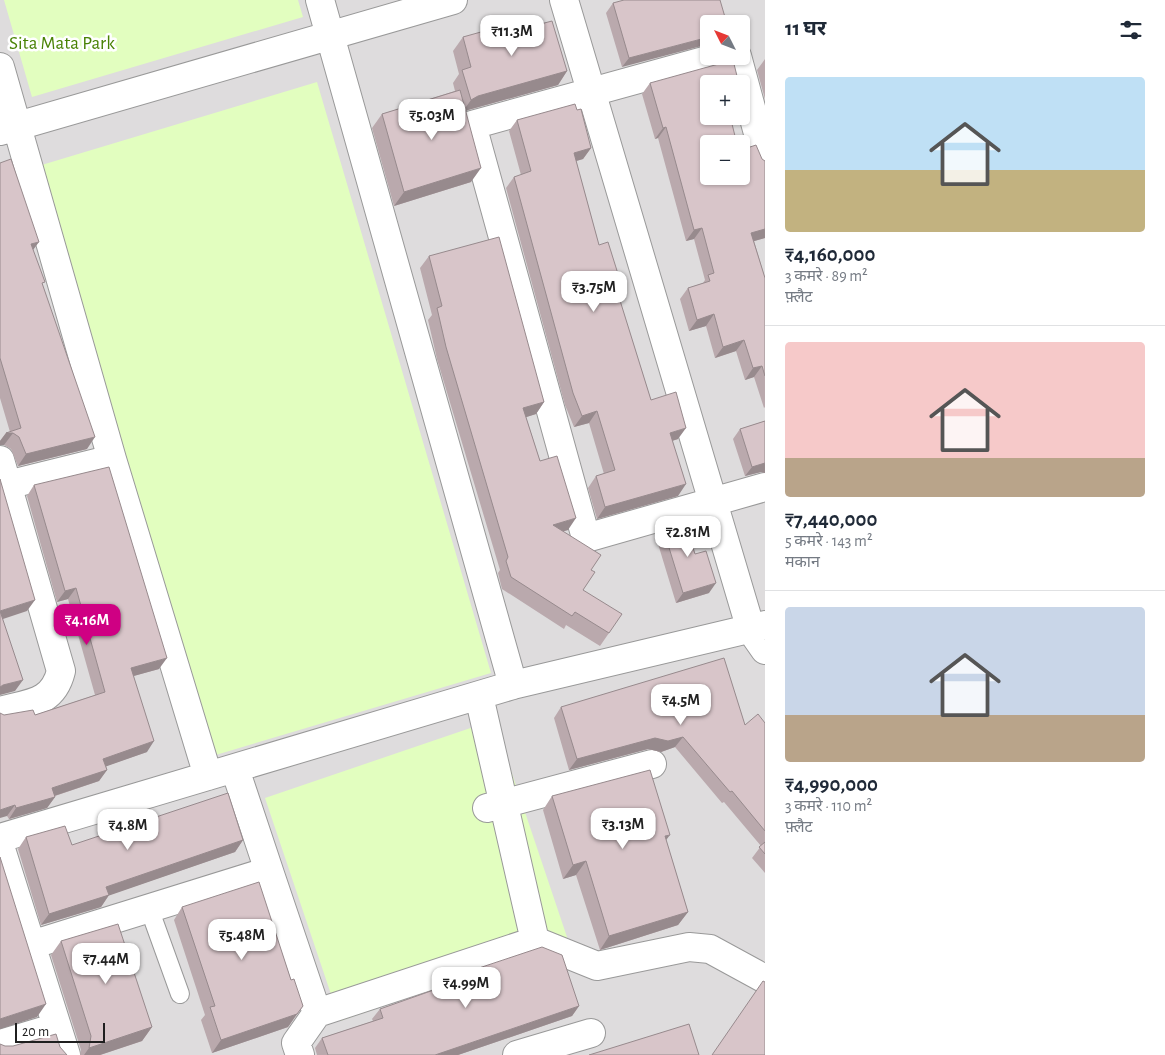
<!DOCTYPE html>
<html lang="hi">
<meta charset="utf-8">
<style>
:root{--surface:#fff;--page:#f2f2f3;--text:#1f2937;--muted:#747a83;--line:#e0e1e3;--accent:#cf0083}
body{margin:0;font-family:"Alegreya Sans","Noto Sans Devanagari",sans-serif;background:var(--page);color:var(--text);height:100vh;display:flex;flex-direction:column;font-size:19px;white-space:nowrap}
*{box-sizing:border-box;margin:0}
p{font-size:16px;color:var(--muted)}
.icon{flex:none;width:28px;height:28px;fill:none;stroke:currentColor;stroke-width:2;stroke-linecap:round;stroke-linejoin:round}
.map{position:relative;flex:1;overflow:hidden}
.panel{display:flex;flex-direction:column;background:var(--surface);width:400px}
.panel>*{flex:none}
.needle{width:32px;rotate:312deg}
.buttons{position:absolute;left:700px;top:15px;display:grid;gap:10px}
.buttons a{display:grid;place-items:center;width:50px;height:50px;border-radius:5px;background:var(--surface);box-shadow:0 1px 4px #0004;font-size:25px}
.scale{position:absolute;left:15px;bottom:12px;width:90px;box-sizing:border-box;padding-left:5px;border:2px solid #1f1f1f;border-top:0;font-size:14px;line-height:18px;white-space:nowrap;color:#1f1f1f;-webkit-text-stroke:4px #fff;paint-order:stroke}
.price{position:absolute;translate:-50% -42px;padding:0 11px;border-radius:10px;background:#fff;color:#222;font-size:16px;line-height:32px;filter:drop-shadow(0 1px 2px #0008)}
.price::after{content:'';position:absolute;left:50%;top:30px;width:15px;height:11px;margin-left:-8px;background:inherit;clip-path:polygon(0 0,100% 0,50% 100%)}
.price.active{background:var(--accent);color:#fff}
ul{padding:0;list-style:none}
li{display:grid;align-content:center;gap:10px;height:265px;padding:0 20px}
li+li{border-top:1px solid var(--line)}
li span{display:grid;place-items:center;height:155px;border-radius:5px;color:#555}
li>.icon{margin-inline-start:auto}
span .icon{width:90px;height:90px;fill:#fffc;stroke-width:1}
li b{font-size:21px}
h2{display:flex;justify-content:space-between;align-items:center;height:60px;padding:0 20px;font-size:21px}
main{display:flex;flex:1;min-height:0}
.map>svg:first-child{display:block}
.residential{fill:#dedcdd;fill-rule:evenodd}
.park{fill:#e2febf}
.lines{fill:none;stroke-linecap:round;stroke-linejoin:round}
.lane-casing{stroke:#999;stroke-width:20}
.street-casing{stroke:#999;stroke-width:30}
.lane{stroke:#fff;stroke-width:18}
.street{stroke:#fff;stroke-width:28}
.wall{fill:#baa9ad}
.shaded-wall{fill:#978a8d}
.building{fill:#d8c5c9;stroke:#978a8d}
.labels{text-anchor:middle;dominant-baseline:central;stroke-width:5;stroke-linejoin:round;paint-order:stroke}
.park-label{font-size:19px;fill:#498204;stroke:#fff}
</style>
<main>
<div class="map">
<svg width="765" height="1055" viewBox="0 0 765 1055">
<rect width="100%" height="100%" fill="#f1e5e5"/>
<!-- residential -->
<path class="residential" d="M 0,0 L 765,0 L 765,1055 L 0,1055 ZM 709,24 L 741,24 L 741,56 L 709,56 ZM 709,84 L 741,84 L 741,116 L 709,116 ZM 709,144 L 741,144 L 741,176 L 709,176 Z"/>
<!-- park -->
<path class="park" d="M 4,0 L 298,0 L 303,17 L 32,97 Z
M 317,82 L 491,673 L 209,757 L 35,167 Z
M 494,720 L 569,943 L 340,1021 L 265,798 Z"/>
<g class="lines">
<!-- lane casing -->
<g class="lane-casing">
<path id="lane" d="M 149,908 L 180,994"/>
</g>
<!-- street casing -->
<g class="street-casing">
<path id="street" d="M 320,0 L 513,685
M 564,0 L 751,630 L 765,650
M 722,56 L 472,125 L 586,538 L 765,487
M 737,56 L 765,159
M 0,67 L 112,459 L 208,776
M 0,131 L 453,0
M 0,460 L 61,671 C 53,704 29,703 0,711
M 7,485 L 112,459
M 479,696 L 535,941
M 487,808 L 652,764
M 0,838 L 513,685 L 765,625
M 0,846 L 66,1055
M 269,871 L 317,1013 L 296,1043 L 300,1055
M 31,945 L 269,871 L 235,769
M 317,1013 L 535,941 L 597,966 L 689,947 L 710,949 L 765,979
M 0,1044 L 57,1027
M 517,1055 L 591,1033"/>
</g>
<!-- lane -->
<use href="#lane" class="lane"/>
<!-- street -->
<use href="#street" class="street"/>
</g>
<!-- wall -->
<path class="wall" d="M 720,0 L 622,67 L 606,13 L 613,3 Z
M 533,26 L 567,71 L 558,85 L 468,110 L 465,111 L 471,182 L 394,206 L 372,128 L 382,114 L 455,91 L 453,83 L 459,74 L 453,51 L 463,37 Z
M 765,59 L 765,99 L 757,70 Z
M 650,83 L 709,144 L 765,161 L 765,238 L 754,241 L 765,278 L 765,407 L 764,408 L 754,377 L 745,380 L 736,351 L 715,358 L 706,326 L 689,331 L 680,299 L 688,288 L 703,283 L 705,280 L 694,239 L 686,241 L 658,138 L 655,139 L 642,94 Z
M 577,110 L 591,148 L 583,159 L 576,161 L 599,245 L 619,299 L 651,400 L 678,439 L 672,441 L 678,496 L 597,519 L 588,488 L 596,476 L 604,474 L 589,423 L 574,427 L 565,405 L 506,188 L 514,177 L 521,175 L 509,131 L 517,120 Z
M 0,163 L 33,250 L 87,449 L 18,466 L 11,449 L 4,445 L 0,445 L 0,441 L 6,433 L 10,432 L 0,398 Z
M 429,256 L 544,402 L 536,414 L 526,417 L 540,461 L 568,530 L 563,531 L 591,570 L 583,590 L 609,633 L 600,646 L 566,625 L 564,629 L 502,589 L 498,573 L 500,570 L 437,359 L 428,320 L 432,315 L 420,268 Z
M 765,421 L 765,473 L 761,472 L 745,476 L 733,439 L 740,429 Z
M 34,485 L 159,669 L 133,676 L 147,752 L 106,766 L 107,770 L 99,781 L 55,796 L 55,797 L 47,808 L 9,819 L 7,816 L 4,715 L 35,715 L 95,695 L 68,599 L 57,602 L 27,496 Z
M 662,525 L 695,554 L 709,593 L 676,603 L 655,534 Z
M 561,707 L 745,725 L 765,723 L 765,873 L 752,858 L 761,846 L 724,802 L 722,803 L 675,747 L 661,752 L 648,749 L 569,770 L 554,718 Z
M 552,796 L 666,840 L 688,912 L 678,925 L 600,950 L 576,875 L 563,879 L 543,810 Z
M 26,837 L 72,845 L 243,840 L 235,852 L 109,895 L 101,907 L 41,925 L 18,849 Z
M 182,907 L 291,980 L 303,1006 L 288,1027 L 212,1053 L 201,1020 L 205,1015 L 174,920 Z
M 61,941 L 152,1027 L 142,1041 L 100,1055 L 80,1055 L 81,1050 L 51,955 Z
M 443,980 L 579,1006 L 572,1016 L 458,1055 L 317,1055 L 315,1048 L 322,1038 L 373,1021 L 372,1019 L 380,1009 L 436,990 Z"/>
<!-- shaded-wall -->
<path class="shaded-wall" d="M 709,37 L 709,44 L 622,67 L 629,58 Z
M 567,71 L 558,85 L 468,110 L 461,114 L 471,100 L 478,96 Z
M 666,127 L 658,138 L 655,139 L 663,128 Z
M 591,148 L 583,159 L 566,164 L 574,153 Z
M 481,168 L 471,182 L 394,206 L 404,192 Z
M 702,228 L 694,239 L 686,241 L 694,230 Z
M 765,229 L 765,238 L 744,244 L 751,233 Z
M 39,242 L 30,254 L 31,244 Z
M 624,293 L 616,304 L 618,294 Z
M 714,314 L 706,326 L 689,331 L 697,320 Z
M 744,340 L 736,351 L 715,358 L 723,347 Z
M 762,366 L 754,377 L 745,380 L 753,368 Z
M 544,402 L 536,414 L 514,421 L 523,408 Z
M 597,411 L 589,423 L 574,427 L 582,416 Z
M 686,428 L 678,439 L 662,444 L 670,433 Z
M 6,433 L 13,433 L 4,445 L 0,445 L 0,441 Z
M 95,437 L 87,449 L 18,466 L 26,454 Z
M 765,463 L 765,473 L 761,472 L 745,476 L 752,467 Z
M 686,484 L 678,496 L 597,519 L 605,507 Z
M 576,518 L 568,530 L 544,537 L 553,525 Z
M 716,583 L 709,593 L 676,603 L 683,593 Z
M 76,588 L 68,599 L 57,602 L 65,591 Z
M 35,600 L 27,611 L 0,620 L 0,611 Z
M 167,658 L 159,669 L 123,679 L 131,668 Z
M 23,680 L 15,691 L 0,695 L 0,687 L 3,685 Z
M 683,737 L 675,747 L 661,752 L 648,749 L 569,770 L 577,759 L 655,738 Z
M 154,741 L 147,752 L 96,770 L 103,759 Z
M 107,770 L 99,781 L 45,799 L 52,788 Z
M 55,797 L 47,808 L 9,819 L 16,808 Z
M 15,805 L 7,816 L 0,818 L 0,810 Z
M 670,835 L 660,848 L 665,836 Z
M 243,840 L 235,852 L 102,898 L 109,895 L 101,907 L 41,925 L 49,914 L 106,887 Z
M 586,861 L 576,875 L 563,879 L 573,865 Z
M 688,912 L 678,925 L 600,950 L 609,936 Z
M 46,1004 L 37,1017 L 0,1029 L 0,1019 Z
M 579,1006 L 572,1016 L 458,1055 L 435,1055 Z
M 297,1014 L 288,1027 L 212,1053 L 221,1040 Z
M 152,1027 L 142,1041 L 100,1055 L 84,1055 L 89,1048 Z"/>
<!-- building -->
<path class="building" d="M 624,0 L 720,0 L 727,24 L 709,24 L 709,37 L 629,58 L 613,3 Z
M 531,18 L 533,26 L 552,21 L 567,71 L 478,96 L 471,100 L 462,70 L 471,67 L 463,37 Z
M 733,60 L 739,84 L 709,84 L 709,116 L 730,116 L 737,144 L 709,144 L 709,176 L 741,176 L 741,150 L 756,145 L 762,159 L 765,161 L 765,229 L 751,233 L 765,278 L 765,376 L 762,366 L 753,368 L 744,340 L 723,347 L 714,314 L 697,320 L 688,288 L 710,281 L 708,275 L 714,273 L 702,228 L 694,230 L 666,127 L 663,128 L 650,83 Z
M 460,90 L 481,168 L 404,192 L 382,114 Z
M 575,104 L 577,110 L 581,109 L 591,148 L 574,153 L 599,245 L 608,242 L 624,293 L 618,294 L 651,400 L 676,392 L 686,428 L 670,433 L 686,484 L 605,507 L 596,476 L 615,470 L 597,411 L 582,416 L 573,393 L 514,177 L 531,171 L 517,120 Z
M 11,159 L 39,242 L 31,244 L 45,282 L 42,283 L 95,437 L 26,454 L 19,437 L 13,433 L 6,433 L 21,428 L 0,358 L 0,163 Z
M 499,237 L 544,402 L 523,408 L 540,461 L 557,456 L 576,518 L 553,525 L 601,555 L 591,570 L 595,572 L 583,590 L 622,614 L 609,633 L 575,612 L 572,616 L 511,577 L 506,561 L 508,557 L 446,347 L 437,308 L 442,306 L 429,256 Z
M 765,421 L 765,463 L 752,467 L 740,429 Z
M 109,467 L 167,658 L 131,668 L 154,741 L 103,759 L 107,770 L 52,788 L 55,797 L 16,808 L 15,805 L 0,810 L 0,713 L 4,715 L 33,710 L 35,715 L 105,692 L 76,588 L 65,591 L 34,485 Z
M 0,479 L 35,600 L 0,611 L 23,680 L 3,685 L 0,687 Z
M 684,519 L 695,554 L 706,551 L 716,583 L 683,593 L 662,525 Z
M 724,658 L 745,725 L 758,714 L 765,723 L 765,831 L 732,791 L 730,792 L 683,737 L 668,741 L 655,738 L 577,759 L 561,707 Z
M 650,770 L 670,835 L 665,836 L 688,912 L 609,936 L 586,861 L 573,865 L 552,796 Z
M 228,793 L 243,840 L 106,887 L 109,895 L 49,914 L 26,837 L 65,826 L 72,845 Z
M 765,842 L 765,854 L 759,847 Z
M 0,857 L 46,1004 L 0,1019 Z
M 259,882 L 291,980 L 294,979 L 303,1006 L 297,1014 L 221,1040 L 210,1007 L 215,1006 L 182,907 Z
M 118,924 L 152,1027 L 89,1048 L 91,1036 L 61,941 Z
M 542,947 L 562,955 L 579,1006 L 435,1055 L 328,1055 L 322,1038 L 383,1018 L 380,1009 L 445,986 L 443,980 Z
M 763,981 L 765,982 L 765,1055 L 712,1055 Z
M 689,1024 L 699,1055 L 589,1055 Z
M 56,1034 L 60,1047 L 67,1055 L 0,1055 L 0,1044 L 5,1046 L 13,1046 Z"/>
<g class="labels">
<!-- park labels -->
<g class="park-label">
<text x="62" y="43">Sita Mata Park</text>
</g>
</g>
</svg>
<div class="buttons">
<a><svg class="needle" viewBox="-14 -14 28 28"><path d="M0-13l5 13h-10z" fill="#e53935"/><path d="M0 13l5-13h-10z" fill="#747a83"/></svg></a>
<a>+</a>
<a>−</a>
</div>
<div class="scale">20 m</div>
<b class="price" style="left:512px;top:57px">₹11.3M</b>
<b class="price" style="left:432px;top:141px">₹5.03M</b>
<b class="price" style="left:594px;top:313px">₹3.75M</b>
<b class="price" style="left:688px;top:558px">₹2.81M</b>
<b class="price active" style="left:87px;top:646px">₹4.16M</b>
<b class="price" style="left:681px;top:726px">₹4.5M</b>
<b class="price" style="left:623px;top:850px">₹3.13M</b>
<b class="price" style="left:128px;top:851px">₹4.8M</b>
<b class="price" style="left:242px;top:961px">₹5.48M</b>
<b class="price" style="left:106px;top:985px">₹7.44M</b>
<b class="price" style="left:466px;top:1009px">₹4.99M</b>
</div>
<section class="panel">
<h2>11 घर<svg class="icon" aria-label="filters" viewBox="0 0 24 24"><path d="M4 7h16M4 17h16"/><circle cx="9" cy="7" r="2"/><circle cx="15" cy="17" r="2"/></svg></h2>
<ul>
<li><span style="background:linear-gradient(#bfe0f5 60%,#c2b280 0)"><svg class="icon" aria-label="home" viewBox="0 0 24 24"><path d="M3 11l9-7 9 7M6 9v11h12V9"/></svg></span><div><b>₹4,160,000</b><p>3 कमरे · 89 m²</p><p>फ़्लैट</p></div></li>
<li><span style="background:linear-gradient(#f6c9c9 75%,#b9a48a 0)"><svg class="icon" aria-label="home" viewBox="0 0 24 24"><path d="M3 11l9-7 9 7M6 9v11h12V9"/></svg></span><div><b>₹7,440,000</b><p>5 कमरे · 143 m²</p><p>मकान</p></div></li>
<li><span style="background:linear-gradient(#c9d6e8 70%,#b9a48a 0)"><svg class="icon" aria-label="home" viewBox="0 0 24 24"><path d="M3 11l9-7 9 7M6 9v11h12V9"/></svg></span><div><b>₹4,990,000</b><p>3 कमरे · 110 m²</p><p>फ़्लैट</p></div></li>
</ul>
</section>
</main>
